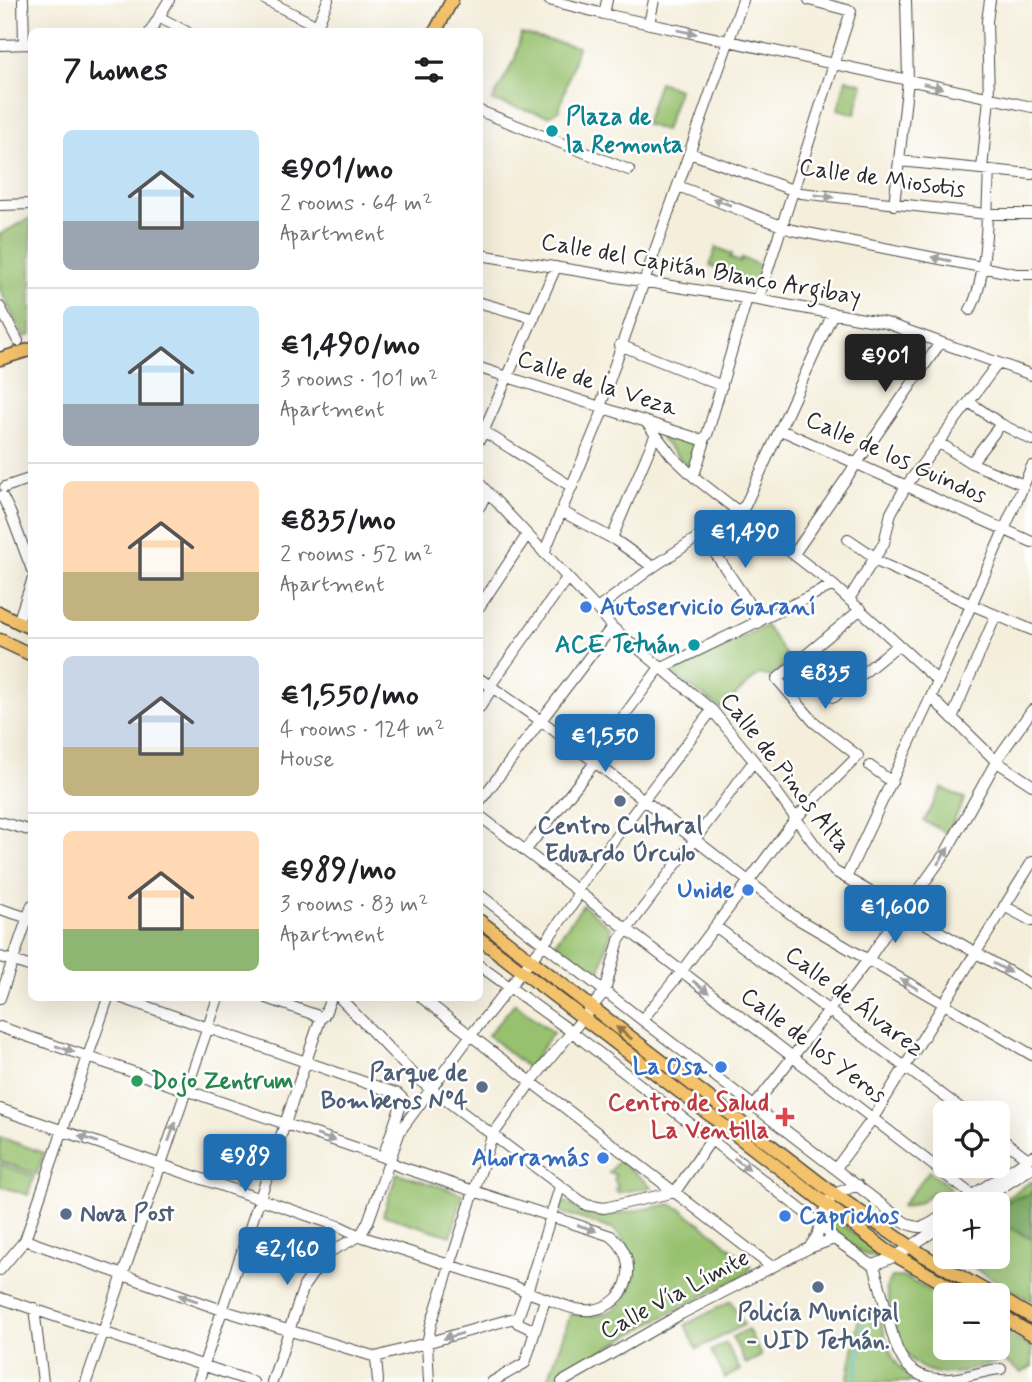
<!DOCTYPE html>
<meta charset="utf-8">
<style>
:root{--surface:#fff;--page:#f6f6f6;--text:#202124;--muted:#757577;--line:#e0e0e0;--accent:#1f6fb2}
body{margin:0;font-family:Mynerve,sans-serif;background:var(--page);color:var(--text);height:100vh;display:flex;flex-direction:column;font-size:26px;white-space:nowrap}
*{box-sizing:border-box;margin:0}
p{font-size:23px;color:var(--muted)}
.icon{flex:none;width:38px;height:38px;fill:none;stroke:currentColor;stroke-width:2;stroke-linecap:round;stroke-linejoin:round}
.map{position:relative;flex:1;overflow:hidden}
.sheet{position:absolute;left:28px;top:28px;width:455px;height:973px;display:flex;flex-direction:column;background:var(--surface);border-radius:10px;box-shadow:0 7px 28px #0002}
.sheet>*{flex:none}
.controls{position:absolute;left:933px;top:1101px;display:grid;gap:14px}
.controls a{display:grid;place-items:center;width:77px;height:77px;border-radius:10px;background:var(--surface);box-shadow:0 7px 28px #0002;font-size:35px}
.price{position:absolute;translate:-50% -60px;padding:0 16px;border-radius:7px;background:var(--accent);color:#fff;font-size:23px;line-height:46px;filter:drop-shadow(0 2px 4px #0008)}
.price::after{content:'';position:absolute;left:50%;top:42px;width:21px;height:16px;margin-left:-10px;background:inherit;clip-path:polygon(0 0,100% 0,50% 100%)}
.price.on{background:#222;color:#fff}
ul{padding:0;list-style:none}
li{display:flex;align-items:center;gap:21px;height:175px;padding:0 35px}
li+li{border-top:2px solid var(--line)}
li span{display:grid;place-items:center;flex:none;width:196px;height:140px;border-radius:10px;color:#555}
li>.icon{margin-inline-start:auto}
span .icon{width:84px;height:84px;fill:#fffc;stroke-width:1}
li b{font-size:30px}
h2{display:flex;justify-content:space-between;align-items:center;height:84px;padding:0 35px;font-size:30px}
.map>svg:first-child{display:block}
.green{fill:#97c16e;stroke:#61764c;stroke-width:2}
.forest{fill:#79a761;stroke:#526946;stroke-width:2}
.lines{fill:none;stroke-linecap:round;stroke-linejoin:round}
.stream{stroke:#56bdd4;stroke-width:2.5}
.minor-casing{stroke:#494845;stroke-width:12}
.major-casing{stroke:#494845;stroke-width:15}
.minor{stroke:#fff;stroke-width:10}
.major{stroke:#f4c26a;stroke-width:12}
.oneway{fill:#a0a0a0}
.oneway2{fill:#90764a}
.culture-dot{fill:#0f9aa8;stroke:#fff;stroke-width:2.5}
.shop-dot{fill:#3f7fe0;stroke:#fff;stroke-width:2.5}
.service-dot{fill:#5c6f8a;stroke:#fff;stroke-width:2.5}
.leisure-dot{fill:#2e9e5b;stroke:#fff;stroke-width:2.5}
.health-dot{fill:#e0444e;stroke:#fff;stroke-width:2.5}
.labels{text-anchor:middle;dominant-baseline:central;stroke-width:5;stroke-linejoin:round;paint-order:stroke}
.culture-label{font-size:24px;font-weight:bold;fill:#0d838f;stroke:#fff;text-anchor:start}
.street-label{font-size:24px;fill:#2b2b2b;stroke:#fff}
.shop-label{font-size:24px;font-weight:bold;fill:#366cbe;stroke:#fff;text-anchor:end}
.service-label{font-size:24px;font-weight:bold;fill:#4e5e75;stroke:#fff}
.leisure-label{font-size:24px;font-weight:bold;fill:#27864d;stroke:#fff;text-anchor:start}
.health-label{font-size:24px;font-weight:bold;fill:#be3a42;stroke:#fff;text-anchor:end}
</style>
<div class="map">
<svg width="1032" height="1382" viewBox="0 0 1032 1382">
<rect width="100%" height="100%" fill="#fff"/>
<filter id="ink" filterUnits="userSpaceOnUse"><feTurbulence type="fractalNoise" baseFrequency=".0143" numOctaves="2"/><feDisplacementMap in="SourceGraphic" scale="14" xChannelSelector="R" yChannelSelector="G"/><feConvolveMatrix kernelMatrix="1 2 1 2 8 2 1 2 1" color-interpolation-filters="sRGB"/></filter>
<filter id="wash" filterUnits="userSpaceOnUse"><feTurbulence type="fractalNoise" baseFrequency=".00686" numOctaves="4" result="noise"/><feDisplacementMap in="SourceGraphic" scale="28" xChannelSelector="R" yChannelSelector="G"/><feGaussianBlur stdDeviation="1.57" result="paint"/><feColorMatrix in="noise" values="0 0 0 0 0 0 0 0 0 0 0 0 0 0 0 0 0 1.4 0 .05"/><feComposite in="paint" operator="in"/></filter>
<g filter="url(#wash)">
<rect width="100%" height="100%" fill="#f4eedb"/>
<!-- green -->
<path class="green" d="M 521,34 L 578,47 L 559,110 L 549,116 L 492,101 L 515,59 Z
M 846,79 L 863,84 L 855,114 L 838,109 Z
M 659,82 L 679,89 L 665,131 L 645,124 Z
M 31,218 L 31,335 L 24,337 L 0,290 L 0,234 Z
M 716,247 L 732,254 L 730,258 L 740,262 L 742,258 L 762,266 L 756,284 L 710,266 Z
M 664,433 L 700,444 L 692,471 L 661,439 Z
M 766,626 L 790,661 L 771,677 L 759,674 L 721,708 L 669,672 L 669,669 Z
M 942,788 L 965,799 L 947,833 L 924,821 Z
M 583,905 L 611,928 L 599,976 L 595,976 L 555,943 Z
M 515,1003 L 553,1033 L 528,1068 L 488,1035 Z
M 0,1137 L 44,1153 L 37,1174 L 0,1161 Z
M 619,1160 L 652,1187 L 617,1193 L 615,1189 L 618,1187 L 614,1180 L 616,1175 L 609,1173 Z
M 0,1164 L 34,1176 L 28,1195 L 0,1186 Z
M 929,1171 L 951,1188 L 943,1193 L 933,1192 L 920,1202 L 903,1208 L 901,1207 Z
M 397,1173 L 463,1194 L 451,1236 L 383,1215 Z
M 1032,1181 L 1032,1301 L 955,1257 L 998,1256 L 997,1204 Z
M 566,1202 L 587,1215 L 602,1217 L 670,1204 L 681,1209 L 716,1235 L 751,1266 L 748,1272 L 739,1278 L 655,1321 L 547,1382 L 571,1313 C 628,1330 655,1268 614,1230 L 563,1213 L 560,1210 L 563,1203 Z
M 831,1218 L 837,1221 L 885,1256 C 866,1263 849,1242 834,1231 L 831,1226 Z
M 892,1277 L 904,1277 L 945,1299 L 945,1348 L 998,1348 L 998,1329 L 1032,1348 L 1032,1366 L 1022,1373 L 1004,1361 C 989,1363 976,1369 961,1372 C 900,1382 897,1333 886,1288 Z
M 731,1301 L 744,1325 L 697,1349 L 685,1325 Z
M 875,1315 L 880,1316 C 888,1346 890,1367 920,1382 L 847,1382 L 859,1317 Z
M 748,1329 L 761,1356 L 746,1364 L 732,1337 Z
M 726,1343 L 740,1370 L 725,1378 L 711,1351 Z"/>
<!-- forest -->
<path class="forest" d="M 1032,1193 L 1032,1239 L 1012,1229 L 1006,1229 L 998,1219 L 998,1207 L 1012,1199 Z"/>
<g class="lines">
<!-- stream -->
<path class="stream" d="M 855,1382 L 864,1325"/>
</g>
</g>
<g filter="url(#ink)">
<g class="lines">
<!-- minor casing -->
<g class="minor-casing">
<path id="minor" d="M 23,0 L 24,44
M 266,0 L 329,32
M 549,0 L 604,14 L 1032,107
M 604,14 L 607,0
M 159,17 L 187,32
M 649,24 L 654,0
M 315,31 L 328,0
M 150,32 L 169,0
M 0,45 L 30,44 L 32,46
M 480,111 L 629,170
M 690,153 L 801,193 L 986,214 L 1032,214
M 899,161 L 1032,174
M 982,169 L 989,98 L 987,21 L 990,0
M 678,186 L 792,230 L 981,267 L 1016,274 L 1032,274
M 0,205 L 32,204
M 894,205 L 908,80 L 906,0
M 480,255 L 758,300 L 886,323 L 1032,375
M 758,300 L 851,11 L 809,0
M 481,303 L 534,318
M 0,307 L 18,341
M 970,310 C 988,280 987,205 989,170
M 620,345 L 722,386
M 480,368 L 702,440
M 969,402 L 1001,424 L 1032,440
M 600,407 L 743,0
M 646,422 L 672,456 L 694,477 L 833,585 L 938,681
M 781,430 L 1032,542
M 483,431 L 572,487
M 480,439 L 556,267
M 938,442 L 971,463 L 1024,485
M 971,463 L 1001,424
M 695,472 L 704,444 L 702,440 L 707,435 L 747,298
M 480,484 L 597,609 L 612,627 L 712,710 L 754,761 L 834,871 L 1032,985
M 5,487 L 32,478
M 2,496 L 10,512 L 32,570
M 480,506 L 487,492
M 561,511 L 615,540 L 653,567
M 702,534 L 746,599 L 758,623
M 612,538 L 655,436
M 848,539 L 873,556 L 874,560 L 972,605 L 1032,630
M 544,553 L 604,408
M 794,554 L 940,343
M 849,599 L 884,543 L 891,513 L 906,486 L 998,363
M 480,606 L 527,535
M 597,609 L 653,567 L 745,506 L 833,313
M 18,622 L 32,581
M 480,679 L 547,725 L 796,918 L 1032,1055
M 834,697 L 898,645
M 931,697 L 997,762 L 1032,785
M 480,707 L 489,693 L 492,683 L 567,578
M 952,718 L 996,615
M 870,766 L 892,782
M 480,801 L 612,627
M 480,816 L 972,1195
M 0,822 L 32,831
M 525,851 L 593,765 L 592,759 L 658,670 L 833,585
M 846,878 L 931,697 L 1032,466
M 480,895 L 903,1221 C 922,1233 928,1225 945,1214
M 1004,906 L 1032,921
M 0,909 L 32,919
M 715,926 L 967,1113
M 0,957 L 32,967
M 480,966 L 572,1032 L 821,1225 L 834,1239 L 869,1263 L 874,1265 L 896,1256 L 945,1224
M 0,998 L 32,905
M 122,998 L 398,1094 L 403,1099 L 383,1157
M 267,998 L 321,1017
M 340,998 L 419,1080 L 586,1205 L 604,1208 L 675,1192 L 711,1140
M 422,998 L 772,1267
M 642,1020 L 681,972 L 796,818 L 858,756 L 814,722 L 777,679 L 861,609
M 0,1027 L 383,1157 L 398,1166 L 611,1236 C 641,1259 630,1305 592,1310 C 576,1312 559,1303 544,1298
M 755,1105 L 868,960 L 896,918 L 909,904 L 946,852 L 998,758 L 1032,710
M 0,1109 L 341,1227 L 360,1236 L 514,1286 L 527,1292
M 998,1136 L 1028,1159
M 836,1168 L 873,1118 L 1032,862
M 959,1204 L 1032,1156
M 976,1204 L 1032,1168
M 25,1240 L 222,1310 L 376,1357 L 518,1317
M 809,1248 L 817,1236 L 826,1205 L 834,1194 L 858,1185
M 874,1265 C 879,1283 884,1300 888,1318 C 897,1353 904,1382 949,1379 C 967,1378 983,1370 1001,1369
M 0,1270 L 25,1240 L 108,998
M 527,1292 L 560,1187
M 0,1298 L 253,1382
M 34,1308 L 43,1382
M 376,1357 L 378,1382
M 86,1382 L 218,998
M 198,1382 L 321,1017 L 324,1016 L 331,998
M 272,1382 L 304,1286 L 327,1253 L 360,1236 L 368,1222 L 400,1131 L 471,1035 L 543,945 L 575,901 L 578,888 C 622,827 667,770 712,710
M 429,1382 L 427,1344 L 431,1324 L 492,1136 L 531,1082 L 605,991 L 619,940 L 754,761
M 492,1382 L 525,1363 L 544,1303 L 544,1298 L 527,1292 L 518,1317 L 518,1323 L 531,1329 L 536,1327
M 562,1382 L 681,1314 L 809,1248 L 834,1239"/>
</g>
<!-- major casing -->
<g class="major-casing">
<path id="major" d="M 435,32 L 452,0
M 0,359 L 32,349
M 0,613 L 32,629
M 0,640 L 32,655
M 480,921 L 834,1194 L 923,1255 L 993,1295
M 480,939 L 886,1250 L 964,1295
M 998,1297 L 1032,1317
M 998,1314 L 1032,1334"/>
</g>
<!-- minor -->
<use href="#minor" class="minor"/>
<!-- major -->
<use href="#major" class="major"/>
</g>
<!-- one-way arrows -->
<defs><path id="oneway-solid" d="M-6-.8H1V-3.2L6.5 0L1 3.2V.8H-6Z" transform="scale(1.75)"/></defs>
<g class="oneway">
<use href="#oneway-solid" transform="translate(687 32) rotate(12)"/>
<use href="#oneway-solid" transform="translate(933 86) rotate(13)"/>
<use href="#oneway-solid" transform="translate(824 196) rotate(7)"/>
<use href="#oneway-solid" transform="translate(722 202) rotate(-160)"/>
<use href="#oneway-solid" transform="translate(941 259) rotate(-169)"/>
<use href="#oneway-solid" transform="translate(943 856) rotate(-56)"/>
<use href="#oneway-solid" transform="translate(1002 968) rotate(29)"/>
<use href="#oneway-solid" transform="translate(909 984) rotate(-149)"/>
<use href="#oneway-solid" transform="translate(701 987) rotate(37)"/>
<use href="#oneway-solid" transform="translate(65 1049) rotate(19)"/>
<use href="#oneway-solid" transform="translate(172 1132) rotate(-70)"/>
<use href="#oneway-solid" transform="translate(326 1138) rotate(19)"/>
<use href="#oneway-solid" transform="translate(88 1139) rotate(-161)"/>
<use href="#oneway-solid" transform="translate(742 1164) rotate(38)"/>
<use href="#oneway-solid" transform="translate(587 1228) rotate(19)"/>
<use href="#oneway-solid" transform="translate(188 1298) rotate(-161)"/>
<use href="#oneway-solid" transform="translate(453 1336) rotate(164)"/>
</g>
<use class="oneway2" href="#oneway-solid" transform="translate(624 1033) rotate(-142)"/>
</g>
<!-- markers -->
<g class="culture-dot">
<circle cx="552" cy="131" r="7"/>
<circle cx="694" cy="645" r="7"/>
</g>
<g class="shop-dot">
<circle cx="586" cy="607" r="7"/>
<circle cx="748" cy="890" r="7"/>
<circle cx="721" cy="1067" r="7"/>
<circle cx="603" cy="1158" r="7"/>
<circle cx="785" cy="1216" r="7"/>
</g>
<g class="service-dot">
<circle cx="620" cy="801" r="7"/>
<circle cx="482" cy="1087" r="7"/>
<circle cx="66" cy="1214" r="7"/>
<circle cx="818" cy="1287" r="7"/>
</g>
<circle class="leisure-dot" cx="137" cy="1081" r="7"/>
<path class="health-dot" d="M781.5 1106.5h7v7h7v7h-7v7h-7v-7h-7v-7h7z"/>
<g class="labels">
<!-- culture labels -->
<g class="culture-label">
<text x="566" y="117">Plaza de<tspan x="566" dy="28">la Remonta</tspan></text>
<text x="680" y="645" text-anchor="end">ACE Tetuán</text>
</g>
<!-- street labels -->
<g class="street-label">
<text transform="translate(882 179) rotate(8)">Calle de Miosotis</text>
<text transform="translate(701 270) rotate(10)">Calle del Capitán Blanco Argibay</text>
<text transform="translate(597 384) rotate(18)">Calle de la Veza</text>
<text transform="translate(896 458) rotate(24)">Calle de los Guindos</text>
<text transform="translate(785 773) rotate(52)">Calle de Pinos Alta</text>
<text transform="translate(854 1002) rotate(37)">Calle de Álvarez</text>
<text transform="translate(813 1046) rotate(37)">Calle de los Yeros</text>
<text transform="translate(675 1295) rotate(-28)">Calle Vía Límite</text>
</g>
<!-- shop labels -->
<g class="shop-label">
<text x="600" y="607" text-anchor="start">Autoservicio Guaraní</text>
<text x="734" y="890">Unide</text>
<text x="707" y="1067">La Osa</text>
<text x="589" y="1158">Ahorramás</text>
<text x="799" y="1216" text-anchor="start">Caprichos</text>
</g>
<!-- service labels -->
<g class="service-label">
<text x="620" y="826">Centro Cultural<tspan x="620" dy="28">Eduardo Úrculo</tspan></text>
<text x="468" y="1073" text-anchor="end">Parque de<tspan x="468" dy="28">Bomberos Nº4</tspan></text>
<text x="80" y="1214" text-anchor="start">Nova Post</text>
<text x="818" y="1313">Policía Municipal<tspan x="818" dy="28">- UID Tetuán.</tspan></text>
</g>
<!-- leisure labels -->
<g class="leisure-label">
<text x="151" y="1081">Dojo Zentrum</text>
</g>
<!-- health labels -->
<g class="health-label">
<text x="769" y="1103">Centro de Salud<tspan x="769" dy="28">La Ventilla</tspan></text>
</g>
</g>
</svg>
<div class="controls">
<a><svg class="icon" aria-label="locate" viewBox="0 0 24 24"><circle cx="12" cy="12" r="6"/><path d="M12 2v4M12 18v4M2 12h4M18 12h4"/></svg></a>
<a>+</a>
<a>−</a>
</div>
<b class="price on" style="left:885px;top:394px">€901</b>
<b class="price" style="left:745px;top:570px">€1,490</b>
<b class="price" style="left:825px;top:711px">€835</b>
<b class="price" style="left:605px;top:774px">€1,550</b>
<b class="price" style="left:895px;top:945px">€1,600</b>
<b class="price" style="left:245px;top:1194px">€989</b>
<b class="price" style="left:287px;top:1287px">€2,160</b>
<section class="sheet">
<h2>7 homes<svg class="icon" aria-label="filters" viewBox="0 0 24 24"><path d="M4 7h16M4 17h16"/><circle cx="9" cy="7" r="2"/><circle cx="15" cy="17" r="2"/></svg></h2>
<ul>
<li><span style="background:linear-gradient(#bfe0f5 65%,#9aa5b1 0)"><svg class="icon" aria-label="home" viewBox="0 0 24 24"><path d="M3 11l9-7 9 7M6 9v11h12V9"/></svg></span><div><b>€901/mo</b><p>2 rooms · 64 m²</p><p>Apartment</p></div></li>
<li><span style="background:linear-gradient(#bfe0f5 70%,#9aa5b1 0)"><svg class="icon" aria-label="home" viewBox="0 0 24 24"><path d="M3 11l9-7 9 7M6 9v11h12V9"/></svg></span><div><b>€1,490/mo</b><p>3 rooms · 101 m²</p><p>Apartment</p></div></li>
<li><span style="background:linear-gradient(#ffd9b3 65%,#c2b280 0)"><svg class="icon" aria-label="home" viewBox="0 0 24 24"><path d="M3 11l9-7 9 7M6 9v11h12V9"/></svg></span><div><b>€835/mo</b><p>2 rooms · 52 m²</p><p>Apartment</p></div></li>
<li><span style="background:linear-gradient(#c9d6e8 65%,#c2b280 0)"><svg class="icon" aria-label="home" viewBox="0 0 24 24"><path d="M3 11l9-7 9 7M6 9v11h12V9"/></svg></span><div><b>€1,550/mo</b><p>4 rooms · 124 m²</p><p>House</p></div></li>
<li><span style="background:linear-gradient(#ffd9b3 70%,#8fb573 0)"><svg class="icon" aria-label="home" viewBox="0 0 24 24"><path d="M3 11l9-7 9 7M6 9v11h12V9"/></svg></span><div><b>€989/mo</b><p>3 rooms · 83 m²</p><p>Apartment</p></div></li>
</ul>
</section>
</div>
